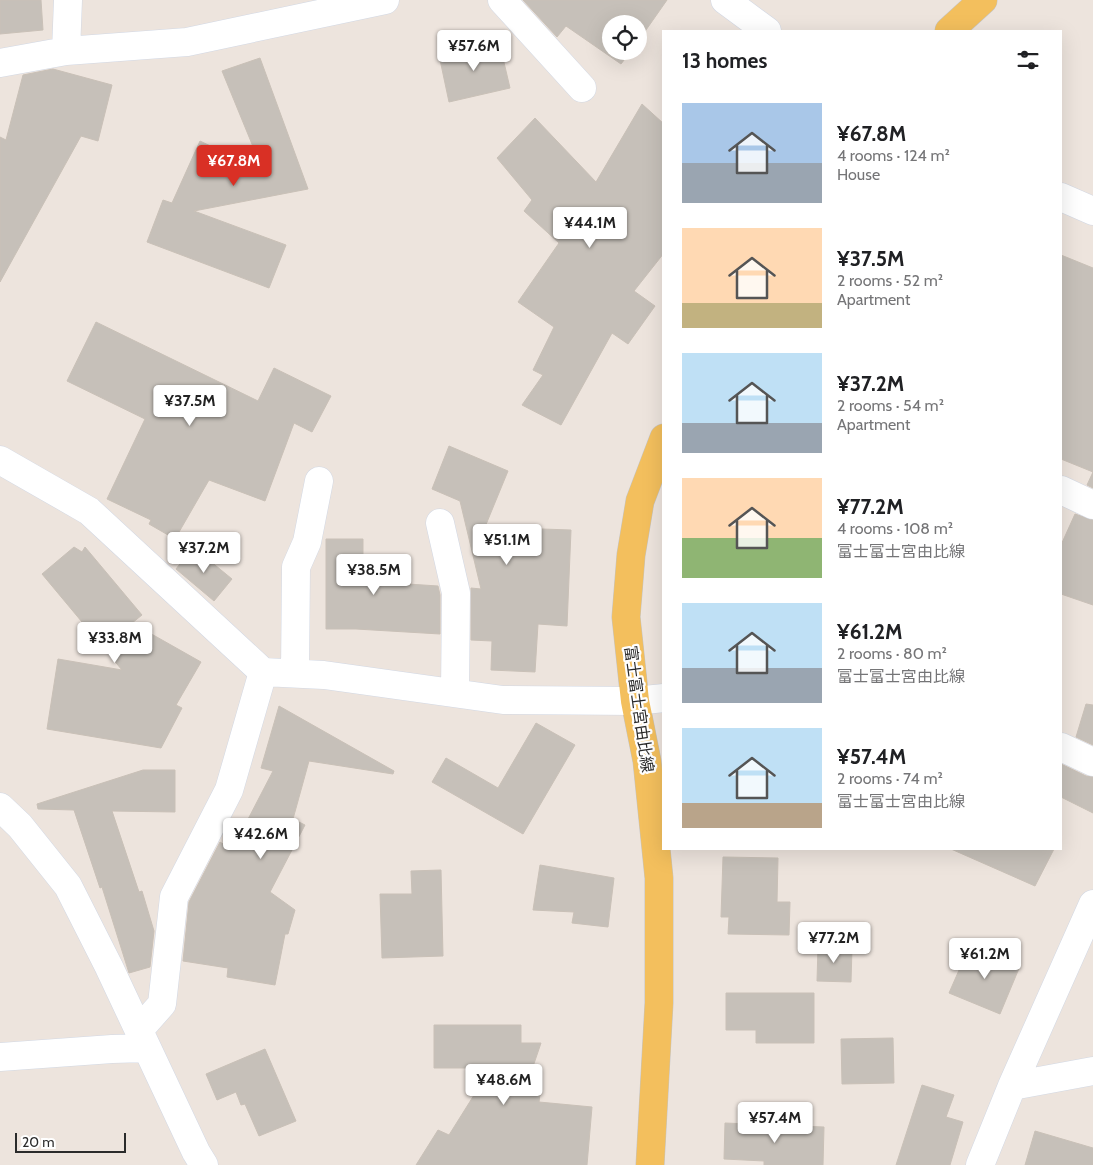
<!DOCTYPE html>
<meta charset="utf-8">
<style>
:root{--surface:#fff;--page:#f2f2f2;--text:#202124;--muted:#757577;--accent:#d93025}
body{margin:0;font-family:Cabin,"Noto Sans JP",sans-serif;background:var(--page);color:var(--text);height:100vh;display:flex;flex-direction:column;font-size:19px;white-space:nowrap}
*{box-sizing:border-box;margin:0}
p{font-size:16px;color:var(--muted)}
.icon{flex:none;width:28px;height:28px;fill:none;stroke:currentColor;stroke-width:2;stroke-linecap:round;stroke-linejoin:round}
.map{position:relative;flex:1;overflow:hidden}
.panel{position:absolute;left:662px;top:30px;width:400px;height:820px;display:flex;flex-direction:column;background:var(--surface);border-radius:0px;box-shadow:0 5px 20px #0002}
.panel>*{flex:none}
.tools{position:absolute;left:602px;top:15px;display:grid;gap:10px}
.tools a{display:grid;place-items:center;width:45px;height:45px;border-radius:50%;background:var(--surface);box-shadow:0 5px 20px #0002;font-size:25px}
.scale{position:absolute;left:15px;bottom:12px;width:111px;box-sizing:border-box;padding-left:5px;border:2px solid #2b2b2b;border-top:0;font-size:14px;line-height:18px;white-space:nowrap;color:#2b2b2b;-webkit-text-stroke:4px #fff;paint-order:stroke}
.price{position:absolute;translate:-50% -42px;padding:0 11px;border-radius:5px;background:#fff;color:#222;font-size:16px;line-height:32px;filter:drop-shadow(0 1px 2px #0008)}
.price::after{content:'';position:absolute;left:50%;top:30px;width:15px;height:11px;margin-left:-8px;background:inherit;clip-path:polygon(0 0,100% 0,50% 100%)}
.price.active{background:var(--accent);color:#fff}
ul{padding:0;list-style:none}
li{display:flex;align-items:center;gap:15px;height:125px;padding:0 20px}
li span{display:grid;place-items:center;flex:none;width:140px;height:100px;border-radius:0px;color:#555}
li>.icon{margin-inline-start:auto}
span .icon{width:60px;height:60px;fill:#fffc;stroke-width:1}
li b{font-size:21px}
h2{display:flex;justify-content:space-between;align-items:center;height:60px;padding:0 20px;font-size:21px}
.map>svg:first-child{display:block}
.building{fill:#c6c0b9;stroke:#c9c0b7}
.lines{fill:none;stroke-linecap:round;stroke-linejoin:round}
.minor-casing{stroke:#d2d8e4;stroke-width:29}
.major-casing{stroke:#c4c4c4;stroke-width:29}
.minor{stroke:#fff;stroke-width:28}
.major{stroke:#f3bf5d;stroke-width:28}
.labels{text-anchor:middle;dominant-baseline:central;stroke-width:4.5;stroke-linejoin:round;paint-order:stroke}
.street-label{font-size:16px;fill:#2b2b2b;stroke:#fff}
</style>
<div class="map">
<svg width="1093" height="1165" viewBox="0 0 1093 1165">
<rect width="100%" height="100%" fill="#ede4dd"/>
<!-- building -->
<path class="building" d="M 0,0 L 41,0 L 43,30 L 0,34 Z
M 523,0 L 667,0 L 639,40 L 639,24 L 611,24 L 611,51 L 631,51 L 621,64 L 566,26 L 557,37 Z
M 499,41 L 510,88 L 449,102 L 439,55 Z
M 260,58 L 308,189 L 194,211 L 286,245 L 269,288 L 147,242 L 163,200 L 172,203 L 200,141 L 263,171 L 222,71 Z
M 53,69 L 112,85 L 98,141 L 81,136 L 0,282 L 0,137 L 6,140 L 23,75 Z
M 642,104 L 664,124 L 664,253 L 634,291 L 655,306 L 628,344 L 612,333 L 561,425 L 522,405 L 543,375 L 533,370 L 554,327 L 518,302 L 559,243 L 524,211 L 532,200 L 497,158 L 535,118 L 596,182 Z
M 1061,255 L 1093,268 L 1093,488 L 1087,485 L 1093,472 L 1061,459 Z
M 96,322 L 258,401 L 274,368 L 331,396 L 312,432 L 294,423 L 265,501 L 209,480 L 175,539 L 149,524 L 151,520 L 107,499 L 145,419 L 67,381 Z
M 449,446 L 508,471 L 485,527 L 571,530 L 567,626 L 538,624 L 535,672 L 491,670 L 492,641 L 471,640 L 471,588 L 481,589 L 460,501 L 432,489 Z
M 1075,514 L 1093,520 L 1093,605 L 1061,594 L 1061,545 Z
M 326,539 L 363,539 L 363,581 L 438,586 L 440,595 L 440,634 L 356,629 L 326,629 Z
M 74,547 L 82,552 L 85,547 L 142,615 L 132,623 L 201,662 L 176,705 L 182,708 L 161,748 L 47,729 L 58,659 L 122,670 L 42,574 Z
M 193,547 L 232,579 L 214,601 L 176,569 Z
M 1086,704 L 1093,705 L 1093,745 L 1076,737 Z
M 279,706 L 394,771 L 393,774 L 309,761 L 293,819 L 305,825 L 270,892 L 295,910 L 288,934 L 285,934 L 275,985 L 227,977 L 228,968 L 183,961 L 189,902 L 220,842 L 232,850 L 273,771 L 261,768 Z
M 536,723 L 575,745 L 523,834 L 432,782 L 446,758 L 498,788 Z
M 1061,764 L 1086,776 L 1093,777 L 1093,813 L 1061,797 Z
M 143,770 L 175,770 L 175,812 L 112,811 L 139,892 L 142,891 L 154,931 L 150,967 L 129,973 L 102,887 L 100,888 L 74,810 L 38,809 L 37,804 Z
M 951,849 L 1054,849 L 1035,886 Z
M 723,857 L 778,858 L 777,902 L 790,902 L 789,935 L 728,934 L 729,917 L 721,917 Z
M 540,865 L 614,878 L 608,927 L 572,923 L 574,912 L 533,910 Z
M 441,870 L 443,956 L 382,958 L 380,894 L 412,894 L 411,871 Z
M 970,945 L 1020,966 L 1000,1014 L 949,993 Z
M 818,947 L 852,948 L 851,982 L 817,981 Z
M 726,993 L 814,993 L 814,1043 L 756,1043 L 756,1030 L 726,1030 Z
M 434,1025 L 521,1025 L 521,1043 L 541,1043 L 524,1093 L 540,1094 L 539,1102 L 592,1107 L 587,1165 L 416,1165 L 438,1130 L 449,1135 L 491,1068 L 434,1068 Z
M 893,1038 L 894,1083 L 842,1084 L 841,1039 Z
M 265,1049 L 296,1121 L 259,1136 L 245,1104 L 241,1105 L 236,1092 L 217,1100 L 206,1074 Z
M 922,1085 L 954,1095 L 946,1117 L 963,1122 L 950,1165 L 896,1165 Z
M 725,1123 L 824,1127 L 823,1165 L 764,1165 L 764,1161 L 724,1159 Z
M 1035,1131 L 1093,1148 L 1093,1165 L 1025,1165 Z"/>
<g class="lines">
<!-- minor casing -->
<g class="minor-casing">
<path id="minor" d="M 502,0 L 582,88
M 725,0 L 767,31
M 66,51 L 68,0
M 0,63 L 66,51 L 187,42 L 385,0
M 1061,197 L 1093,211
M 0,460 L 89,511 L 263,672 L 324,675 L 503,700 L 635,701 L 664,698
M 1061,490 L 1093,505
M 440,523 L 456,593 L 455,693
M 295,673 L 296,567 L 307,542 L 319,481
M 1061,747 L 1093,762
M 0,807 L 20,826 L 68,886 L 109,967 L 196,1152 L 204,1165
M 139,1030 L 162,1004 L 174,897 L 229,790 L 263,672
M 0,1057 L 112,1049 L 147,1048
M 1012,1086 L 1093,1071
M 980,1165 L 1012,1086 L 1093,904"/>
</g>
<!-- major casing -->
<g class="major-casing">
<path id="major" d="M 949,31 L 983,0
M 650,1165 L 659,1003 L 659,878 L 647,761 L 635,701 L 626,617 L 631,555 L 640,501 L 664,438"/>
</g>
<!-- minor -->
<use href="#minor" class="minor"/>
<!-- major -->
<use href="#major" class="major"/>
</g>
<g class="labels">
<!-- street labels -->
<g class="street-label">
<text transform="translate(639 709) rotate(82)">富士富士宮由比線</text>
</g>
</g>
</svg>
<div class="tools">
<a><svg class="icon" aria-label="locate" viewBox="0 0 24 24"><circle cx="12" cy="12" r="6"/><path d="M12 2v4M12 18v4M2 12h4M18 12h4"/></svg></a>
</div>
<div class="scale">20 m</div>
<b class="price" style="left:474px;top:72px">¥57.6M</b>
<b class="price active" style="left:234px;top:187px">¥67.8M</b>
<b class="price" style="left:590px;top:249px">¥44.1M</b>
<b class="price" style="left:190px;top:427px">¥37.5M</b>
<b class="price" style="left:507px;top:566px">¥51.1M</b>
<b class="price" style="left:204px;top:574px">¥37.2M</b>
<b class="price" style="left:374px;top:596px">¥38.5M</b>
<b class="price" style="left:115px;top:664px">¥33.8M</b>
<b class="price" style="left:261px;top:860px">¥42.6M</b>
<b class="price" style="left:834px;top:964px">¥77.2M</b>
<b class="price" style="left:985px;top:980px">¥61.2M</b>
<b class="price" style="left:504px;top:1106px">¥48.6M</b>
<b class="price" style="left:775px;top:1144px">¥57.4M</b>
<section class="panel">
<h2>13 homes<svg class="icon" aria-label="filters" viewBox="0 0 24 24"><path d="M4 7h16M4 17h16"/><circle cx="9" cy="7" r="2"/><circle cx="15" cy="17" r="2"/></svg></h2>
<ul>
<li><span style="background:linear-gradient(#a9c7e8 60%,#9aa5b1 0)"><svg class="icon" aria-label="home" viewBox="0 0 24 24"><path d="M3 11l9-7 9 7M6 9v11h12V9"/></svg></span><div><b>¥67.8M</b><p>4 rooms · 124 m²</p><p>House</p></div></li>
<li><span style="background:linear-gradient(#ffd9b3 75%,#c2b280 0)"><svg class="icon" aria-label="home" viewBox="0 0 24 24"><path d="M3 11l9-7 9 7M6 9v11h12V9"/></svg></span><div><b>¥37.5M</b><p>2 rooms · 52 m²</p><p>Apartment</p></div></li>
<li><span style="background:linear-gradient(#bfe0f5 70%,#9aa5b1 0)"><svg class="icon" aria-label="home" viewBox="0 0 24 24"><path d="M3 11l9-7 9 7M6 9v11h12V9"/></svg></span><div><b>¥37.2M</b><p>2 rooms · 54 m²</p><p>Apartment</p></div></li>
<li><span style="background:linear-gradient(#ffd9b3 60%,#8fb573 0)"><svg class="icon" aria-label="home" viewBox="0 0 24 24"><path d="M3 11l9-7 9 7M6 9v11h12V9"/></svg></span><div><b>¥77.2M</b><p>4 rooms · 108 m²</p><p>富士富士宮由比線</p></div></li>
<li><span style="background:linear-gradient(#bfe0f5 65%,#9aa5b1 0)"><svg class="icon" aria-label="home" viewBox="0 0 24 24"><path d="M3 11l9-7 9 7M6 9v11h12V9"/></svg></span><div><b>¥61.2M</b><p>2 rooms · 80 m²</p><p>富士富士宮由比線</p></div></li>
<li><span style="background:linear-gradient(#bfe0f5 75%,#b9a48a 0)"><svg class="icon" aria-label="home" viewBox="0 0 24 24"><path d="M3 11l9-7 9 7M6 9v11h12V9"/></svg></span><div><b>¥57.4M</b><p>2 rooms · 74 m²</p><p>富士富士宮由比線</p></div></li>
</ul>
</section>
</div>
